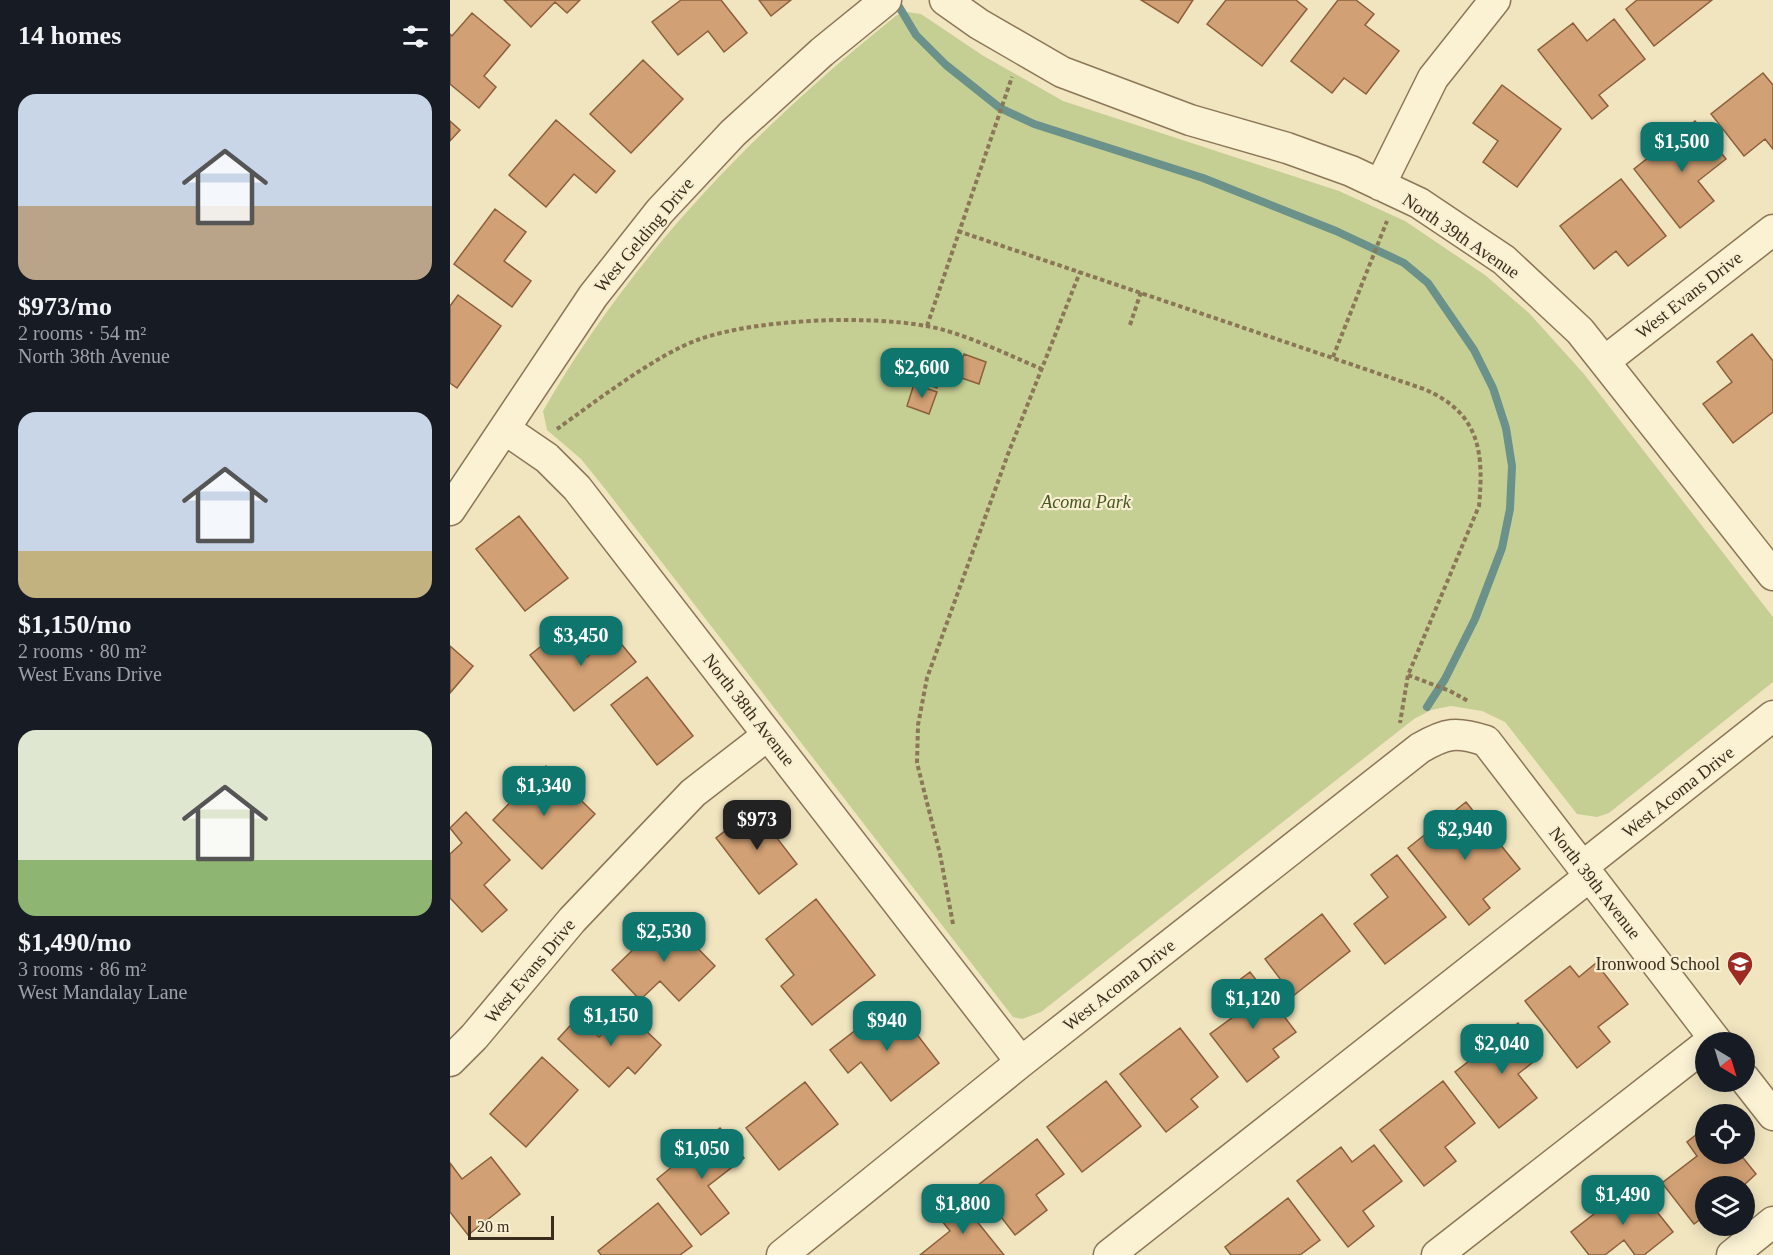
<!DOCTYPE html>
<meta charset="utf-8">
<style>
:root{--surface:#171b24;--page:#242831;--text:#f1f3f6;--muted:#9ea1a6;--accent:#0f766e}
body{margin:0;font-family:"Times New Roman",serif;background:var(--page);color:var(--text);height:100vh;display:flex;flex-direction:column;font-size:22px;white-space:nowrap}
*{box-sizing:border-box;margin:0}
p{font-size:20px;color:var(--muted)}
.icon{flex:none;width:33px;height:33px;fill:none;stroke:currentColor;stroke-width:2;stroke-linecap:round;stroke-linejoin:round}
.map{position:relative;flex:1;overflow:hidden}
.sheet{display:flex;flex-direction:column;background:var(--surface);width:450px}
.sheet>*{flex:none}
.needle{width:39px;rotate:142deg}
.fabs{position:absolute;left:1245px;top:1032px;display:grid;gap:12px}
.fabs a{display:grid;place-items:center;width:60px;height:60px;border-radius:50%;background:var(--surface);box-shadow:0 3px 15px #0003;font-size:30px}
.scale{position:absolute;left:18px;bottom:15px;width:86px;box-sizing:border-box;padding-left:6px;border:3px solid #392c1c;border-top:0;font-size:16px;line-height:21px;white-space:nowrap;color:#392c1c;-webkit-text-stroke:4px #f7efd0;paint-order:stroke}
.price{position:absolute;translate:-50% -51px;padding:0 14px;border-radius:12px;background:var(--accent);color:#fff;font-size:20px;line-height:39px;filter:drop-shadow(0 2px 3px #0008)}
.price::after{content:'';position:absolute;left:50%;top:36px;width:18px;height:14px;margin-left:-9px;background:inherit;clip-path:polygon(0 0,100% 0,50% 100%)}
.price.active{background:#222;color:#fff}
ul{padding:0;list-style:none}
li{display:grid;align-content:center;gap:12px;height:318px;padding:0 18px}
li span{display:grid;place-items:center;height:186px;border-radius:18px;color:#555}
li>.icon{margin-inline-start:auto}
span .icon{width:108px;height:108px;fill:#fffc;stroke-width:1}
li b{font-size:26px}
h2{display:flex;justify-content:space-between;align-items:center;height:72px;padding:0 18px;font-size:26px}
main{display:flex;flex:1;min-height:0}
.map>svg:first-child{display:block}
.green{fill:#c5cf93}
.lines{fill:none;stroke-linecap:round;stroke-linejoin:round}
.stream{stroke:#6a918a;stroke-width:8}
.building{fill:#d1a074;stroke:#8b603b;stroke-width:1.5}
.minor-casing{stroke:#8b7657;stroke-width:33}
.path{stroke:#8b7657;stroke-width:4;stroke-dasharray:4.5 3;stroke-linecap:butt}
.minor{stroke:#fbf2d4;stroke-width:30}
.labels{text-anchor:middle;dominant-baseline:central;stroke-width:4.5;stroke-linejoin:round;paint-order:stroke}
.street-label{font-size:18px;fill:#392c1c;stroke:#f7efd0}
.park-label{font-size:18px;font-style:italic;fill:#465721;stroke:#f7efd0}
.poi-label{font-size:18px;fill:#392c1c;stroke:#f7efd0;text-anchor:end}
</style>
<main>
<section class="sheet">
<h2>14 homes<svg class="icon" aria-label="filters" viewBox="0 0 24 24"><path d="M4 7h16M4 17h16"/><circle cx="9" cy="7" r="2"/><circle cx="15" cy="17" r="2"/></svg></h2>
<ul>
<li><span style="background:linear-gradient(#c9d6e8 60%,#b9a48a 0)"><svg class="icon" aria-label="home" viewBox="0 0 24 24"><path d="M3 11l9-7 9 7M6 9v11h12V9"/></svg></span><div><b>$973/mo</b><p>2 rooms · 54 m²</p><p>North 38th Avenue</p></div></li>
<li><span style="background:linear-gradient(#c9d6e8 75%,#c2b280 0)"><svg class="icon" aria-label="home" viewBox="0 0 24 24"><path d="M3 11l9-7 9 7M6 9v11h12V9"/></svg></span><div><b>$1,150/mo</b><p>2 rooms · 80 m²</p><p>West Evans Drive</p></div></li>
<li><span style="background:linear-gradient(#dfe7d0 70%,#8fb573 0)"><svg class="icon" aria-label="home" viewBox="0 0 24 24"><path d="M3 11l9-7 9 7M6 9v11h12V9"/></svg></span><div><b>$1,490/mo</b><p>3 rooms · 86 m²</p><p>West Mandalay Lane</p></div></li>
</ul>
</section>
<div class="map">
<svg width="1323" height="1255" viewBox="0 0 1323 1255">
<rect width="100%" height="100%" fill="#f1e5c0"/>
<!-- green -->
<path class="green" d="M 457,12 L 471,14 L 532,55 L 613,101 L 889,191 L 955,221 L 1035,275 L 1079,313 L 1134,374 L 1323,617 L 1323,682 L 1159,813 L 1147,817 L 1127,814 L 1055,722 L 1032,711 L 1001,706 L 981,710 L 964,719 L 591,1012 L 572,1019 L 563,1017 L 156,490 L 131,459 L 97,430 L 93,411 C 182,255 307,127 447,15 Z"/>
<g class="lines">
<!-- stream -->
<path class="stream" d="M 445,0 L 466,35 L 496,65 L 550,108 L 584,124 L 753,178 L 886,231 L 954,263 L 978,283 L 1024,350 L 1043,388 L 1056,428 L 1062,466 L 1060,509 L 1052,548 L 1025,619 L 995,679 L 977,707"/>
</g>
<!-- building -->
<path class="building" d="M 54,0 L 130,0 L 117,13 L 105,2 L 81,27 Z
M 231,0 L 271,0 L 297,33 L 274,52 L 258,31 L 228,55 L 202,22 Z
M 309,0 L 341,0 L 321,16 Z
M 691,0 L 743,0 L 728,23 Z
M 776,0 L 846,0 L 857,9 L 812,66 L 757,24 Z
M 888,0 L 906,0 L 924,14 L 915,25 L 949,51 L 916,94 L 894,78 L 882,93 L 841,61 Z
M 1187,0 L 1262,0 L 1204,46 L 1176,9 Z
M 22,13 L 60,45 L 34,76 L 46,87 L 29,108 L 0,84 L 0,34 L 2,36 Z
M 1164,19 L 1195,59 L 1149,95 L 1158,106 L 1142,119 L 1088,50 L 1123,23 L 1137,41 Z
M 193,60 L 233,99 L 181,153 L 140,114 Z
M 1313,73 L 1323,85 L 1323,149 L 1315,139 L 1294,156 L 1261,114 Z
M 1052,85 L 1111,129 L 1067,187 L 1033,162 L 1048,141 L 1023,123 Z
M 106,120 L 165,171 L 146,193 L 124,174 L 96,207 L 59,175 Z
M 0,121 L 10,130 L 0,141 Z
M 1245,121 L 1276,159 L 1248,181 L 1264,201 L 1230,228 L 1184,169 Z
M 1171,179 L 1216,236 L 1178,266 L 1166,251 L 1144,269 L 1110,226 Z
M 45,209 L 76,232 L 54,261 L 81,281 L 62,307 L 4,264 Z
M 8,295 L 51,326 L 7,388 L 0,383 L 0,306 Z
M 1302,334 L 1323,361 L 1323,412 L 1283,443 L 1253,404 L 1282,382 L 1267,362 Z
M 514,354 L 536,362 L 529,384 L 506,376 Z
M 473,359 L 495,366 L 487,388 L 465,380 Z
M 464,384 L 487,392 L 479,414 L 457,406 Z
M 69,516 L 118,578 L 75,611 L 26,549 Z
M 114,628 L 137,657 L 164,635 L 186,662 L 124,711 L 80,655 Z
M 0,646 L 23,666 L 0,693 Z
M 197,677 L 243,736 L 207,765 L 161,705 Z
M 96,766 L 145,814 L 92,869 L 43,820 Z
M 1016,802 L 1070,869 L 1033,899 L 1040,908 L 1019,925 L 958,848 Z
M 304,808 L 347,864 L 309,894 L 266,838 Z
M 16,812 L 60,860 L 34,885 L 57,910 L 32,932 L 0,898 L 0,854 L 12,843 L 0,828 Z
M 947,855 L 996,917 L 935,964 L 904,924 L 938,897 L 921,875 Z
M 366,899 L 425,975 L 362,1025 L 331,986 L 344,975 L 316,939 Z
M 872,914 L 900,951 L 843,996 L 815,959 Z
M 217,917 L 265,966 L 229,1001 L 210,981 L 190,1000 L 162,970 Z
M 1146,963 L 1178,1004 L 1148,1027 L 1160,1042 L 1127,1068 L 1075,1001 L 1120,966 L 1129,977 Z
M 800,972 L 846,1032 L 823,1049 L 829,1057 L 797,1082 L 760,1034 L 794,1009 L 779,988 Z
M 442,1002 L 489,1063 L 441,1101 L 411,1062 L 398,1073 L 380,1050 Z
M 174,1010 L 211,1045 L 185,1074 L 178,1067 L 159,1087 L 108,1039 L 128,1017 L 149,1037 Z
M 1068,1023 L 1092,1055 L 1068,1074 L 1087,1098 L 1049,1128 L 1005,1072 Z
M 730,1028 L 768,1077 L 741,1099 L 748,1107 L 716,1132 L 670,1074 Z
M 92,1057 L 128,1090 L 76,1147 L 40,1114 Z
M 656,1081 L 691,1126 L 632,1172 L 597,1127 Z
M 993,1081 L 1025,1123 L 995,1147 L 1006,1161 L 974,1186 L 930,1130 Z
M 355,1082 L 388,1124 L 329,1170 L 296,1128 Z
M 1256,1127 L 1256,1154 L 1290,1154 L 1306,1174 L 1293,1186 L 1256,1186 L 1256,1215 L 1244,1224 L 1212,1183 L 1247,1156 L 1237,1142 Z
M 270,1128 L 294,1158 L 258,1186 L 279,1213 L 251,1235 L 207,1179 Z
M 587,1139 L 614,1174 L 586,1195 L 597,1210 L 565,1235 L 527,1186 Z
M 924,1145 L 952,1181 L 913,1211 L 924,1226 L 898,1247 L 847,1181 L 891,1147 L 902,1162 Z
M 41,1157 L 70,1194 L 18,1235 L 0,1212 L 0,1163 L 12,1179 Z
M 1184,1183 L 1223,1232 L 1194,1255 L 1185,1255 L 1174,1240 L 1155,1255 L 1139,1255 L 1121,1232 Z
M 838,1198 L 870,1240 L 850,1255 L 781,1255 L 775,1247 Z
M 509,1199 L 554,1255 L 470,1255 L 500,1231 L 488,1216 Z
M 208,1203 L 242,1246 L 230,1255 L 151,1255 L 148,1251 Z"/>
<g class="lines">
<!-- minor casing -->
<g class="minor-casing">
<path id="minor" d="M 495,0 L 529,24 L 612,72 L 740,120 L 837,148 L 901,171 L 969,203 L 1054,260 L 1130,331 L 1323,575
M 930,185 L 983,78 L 1045,0
M 1155,361 L 1323,230
M 56,430 L 97,458 L 127,488 L 571,1062
M 0,510 L 143,296 L 210,211 L 283,133 L 372,52 L 436,0
M 1132,867 L 1323,716
M 0,1061 L 24,1037 L 122,920 L 243,793 L 318,735
M 1294,1078 L 1323,1115
M 332,1255 L 571,1062 L 970,748 C 996,733 1006,731 1036,741 L 1267,1042
M 659,1255 L 1140,876
M 987,1255 L 1256,1045
M 1282,1255 L 1323,1222"/>
</g>
<!-- path -->
<path class="path" d="M 508,231 L 974,389 C 1030,413 1034,452 1029,506 L 958,675 L 950,723
M 680,325 L 691,292
M 477,326 L 562,77
M 883,357 L 937,221
M 107,429 C 145,402 207,354 250,339 C 308,319 415,315 476,326 C 512,332 558,355 592,369
M 958,675 L 1000,691 L 1018,701
M 503,924 L 490,854 L 467,763 L 468,725 L 477,678 L 558,454 L 630,272"/>
<!-- minor -->
<use href="#minor" class="minor"/>
</g>
<!-- icons -->
<defs>
<g id="school-pin" transform="scale(1.35)"><path d="M0 17L-7.5 6A9.5 9.5 0 1 1 7.5 6Z" fill="#9d2a23" stroke="#f7efd0"/><path d="M0-5L7-2L0 1L-7-2ZM-4 1L0 2.5L4 1V4Q0 6-4 4Z" fill="#fff"/></g>
</defs>
<g fill-rule="evenodd">
<use href="#school-pin" x="1290" y="964"/>
</g>
<g class="labels">
<!-- street labels -->
<g class="street-label">
<text transform="translate(194 235) rotate(-50)">West Gelding Drive</text>
<text transform="translate(1011 236) rotate(34)">North 39th Avenue</text>
<text transform="translate(1239 295) rotate(-38)">West Evans Drive</text>
<text transform="translate(299 710) rotate(52)">North 38th Avenue</text>
<text transform="translate(1228 792) rotate(-38)">West Acoma Drive</text>
<text transform="translate(1145 883) rotate(52)">North 39th Avenue</text>
<text transform="translate(80 971) rotate(-50)">West Evans Drive</text>
<text transform="translate(669 985) rotate(-38)">West Acoma Drive</text>
</g>
<!-- park labels -->
<g class="park-label">
<text x="636" y="502">Acoma Park</text>
</g>
<!-- poi labels -->
<g class="poi-label">
<text x="1270" y="964">Ironwood School</text>
</g>
</g>
</svg>
<div class="fabs">
<a><svg class="needle" viewBox="-14 -14 28 28"><path d="M0-13l5 13h-10z" fill="#e53935"/><path d="M0 13l5-13h-10z" fill="#9ea1a6"/></svg></a>
<a><svg class="icon" aria-label="locate" viewBox="0 0 24 24"><circle cx="12" cy="12" r="6"/><path d="M12 2v4M12 18v4M2 12h4M18 12h4"/></svg></a>
<a><svg class="icon" aria-label="layers" viewBox="0 0 24 24"><path d="M12 4l9 5-9 5-9-5zM3 14l9 5 9-5"/></svg></a>
</div>
<div class="scale">20 m</div>
<b class="price" style="left:1232px;top:173px">$1,500</b>
<b class="price" style="left:472px;top:399px">$2,600</b>
<b class="price" style="left:131px;top:667px">$3,450</b>
<b class="price" style="left:94px;top:817px">$1,340</b>
<b class="price active" style="left:307px;top:851px">$973</b>
<b class="price" style="left:1015px;top:861px">$2,940</b>
<b class="price" style="left:214px;top:963px">$2,530</b>
<b class="price" style="left:803px;top:1030px">$1,120</b>
<b class="price" style="left:161px;top:1047px">$1,150</b>
<b class="price" style="left:437px;top:1052px">$940</b>
<b class="price" style="left:1052px;top:1075px">$2,040</b>
<b class="price" style="left:252px;top:1180px">$1,050</b>
<b class="price" style="left:1173px;top:1226px">$1,490</b>
<b class="price" style="left:513px;top:1235px">$1,800</b>
</div>
</main>
